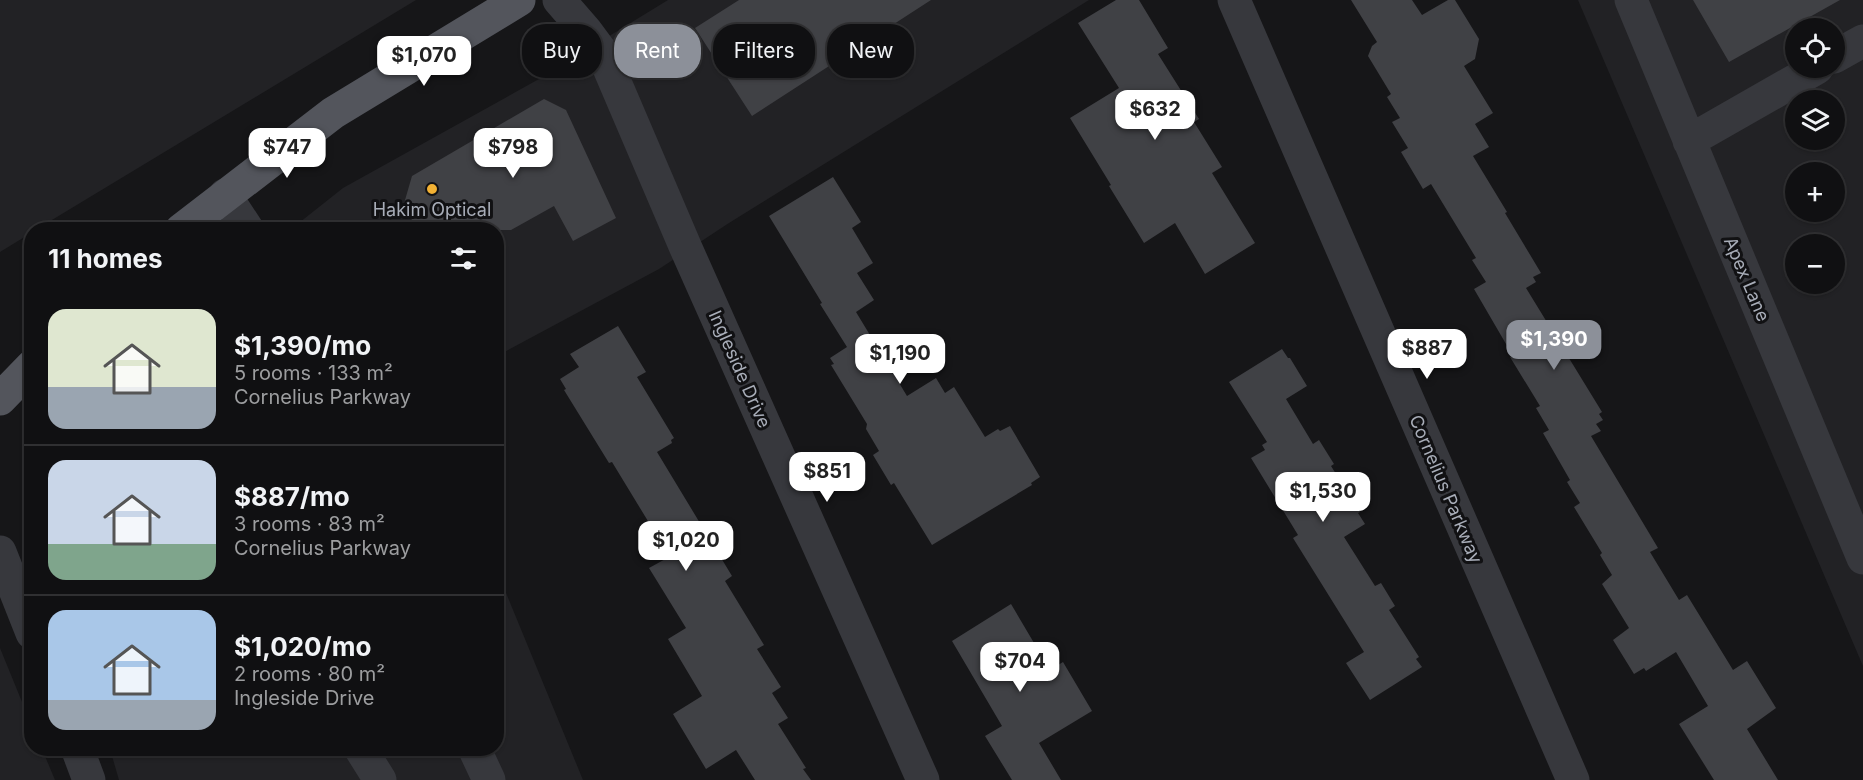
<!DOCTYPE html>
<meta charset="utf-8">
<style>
:root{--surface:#101012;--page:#1e1e20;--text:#f1f3f6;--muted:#9c9d9f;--line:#303032;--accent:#8c9099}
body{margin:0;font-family:Inter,sans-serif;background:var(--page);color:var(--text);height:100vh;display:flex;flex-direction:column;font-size:22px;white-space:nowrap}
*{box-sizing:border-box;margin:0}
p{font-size:20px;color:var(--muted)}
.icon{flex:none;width:33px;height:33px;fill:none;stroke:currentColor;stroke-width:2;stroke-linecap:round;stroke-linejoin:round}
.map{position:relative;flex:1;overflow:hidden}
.drawer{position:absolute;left:24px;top:222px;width:480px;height:534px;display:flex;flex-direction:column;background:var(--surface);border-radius:24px;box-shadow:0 2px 4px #0004,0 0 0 2px var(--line)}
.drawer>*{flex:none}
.top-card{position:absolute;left:522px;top:24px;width:570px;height:54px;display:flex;gap:12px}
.fabs{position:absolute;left:1785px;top:18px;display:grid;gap:12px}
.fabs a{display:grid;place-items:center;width:60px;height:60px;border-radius:50%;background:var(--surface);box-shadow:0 2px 4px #0004,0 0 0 2px var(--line);font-size:30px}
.price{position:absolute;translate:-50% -51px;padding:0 14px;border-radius:12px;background:#fff;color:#222;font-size:20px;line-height:39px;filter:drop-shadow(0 2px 3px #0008)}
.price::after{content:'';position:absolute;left:50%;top:36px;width:18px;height:14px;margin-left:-9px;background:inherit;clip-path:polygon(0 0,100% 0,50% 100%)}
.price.selected{background:var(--accent);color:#fff}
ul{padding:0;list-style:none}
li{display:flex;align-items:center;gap:18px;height:150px;padding:0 24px}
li+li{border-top:2px solid var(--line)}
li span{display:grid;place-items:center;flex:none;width:168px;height:120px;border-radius:18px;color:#555}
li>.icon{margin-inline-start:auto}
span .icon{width:72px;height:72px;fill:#fffc;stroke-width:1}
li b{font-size:26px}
h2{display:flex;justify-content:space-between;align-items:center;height:72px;padding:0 24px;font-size:26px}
.chip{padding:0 21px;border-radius:24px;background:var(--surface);box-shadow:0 2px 4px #0004,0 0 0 2px var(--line);font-size:21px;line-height:54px}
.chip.selected{background:var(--accent);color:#fff}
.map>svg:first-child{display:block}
.built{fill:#222225;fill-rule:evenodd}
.building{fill:#404145}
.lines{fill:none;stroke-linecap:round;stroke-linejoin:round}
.minor{stroke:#37383d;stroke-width:33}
.major{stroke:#53555c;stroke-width:33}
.poi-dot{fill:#f2b134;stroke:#111113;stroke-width:2}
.labels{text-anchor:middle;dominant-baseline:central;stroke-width:6;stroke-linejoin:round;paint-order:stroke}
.poi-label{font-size:18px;fill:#a8adb8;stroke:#111113}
.street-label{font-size:18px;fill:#a8adb8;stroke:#111113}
</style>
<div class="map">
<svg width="1863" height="780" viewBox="0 0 1863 780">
<rect width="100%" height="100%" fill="#161618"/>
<!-- built -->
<path class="built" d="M 0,0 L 416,0 L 37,229 L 32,230 L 31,233 L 0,252 Z
M 668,0 L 1089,0 L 729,223 L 659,269 L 497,356 L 496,230 L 290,230 L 343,188 L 539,79 Z
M 1578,0 L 1863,0 L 1863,666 ZM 1796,28 L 1834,28 L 1834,68 L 1796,68 ZM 1796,100 L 1834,100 L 1834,140 L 1796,140 ZM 1796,172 L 1834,172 L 1834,212 L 1796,212 ZM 1796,244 L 1834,244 L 1834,284 L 1796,284 Z
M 497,571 L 583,780 L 119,780 L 110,749 L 496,748 Z
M 0,648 L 31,724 L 32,748 L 42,749 L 55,780 L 0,780 Z"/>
<!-- building -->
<path class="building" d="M 739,0 L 931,0 L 752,116 L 695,28 Z
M 1116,0 L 1139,0 L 1168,48 L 1158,54 L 1199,119 L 1194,122 L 1222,167 L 1212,173 L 1255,243 L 1205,274 L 1175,223 L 1144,243 L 1109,186 L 1111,185 L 1070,118 L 1119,88 L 1078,23 Z
M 1351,0 L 1412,0 L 1422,15 L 1448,0 L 1455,0 L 1479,39 L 1475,59 L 1464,66 L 1493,113 L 1475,124 L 1489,147 L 1473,156 L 1507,212 L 1505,213 L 1541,273 L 1533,277 L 1536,282 L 1526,288 L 1602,412 L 1599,414 L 1603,420 L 1596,424 L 1601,431 L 1591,436 L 1658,548 L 1650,552 L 1679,600 L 1687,595 L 1733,670 L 1747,661 L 1776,708 L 1747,729 L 1778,780 L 1714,780 L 1679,724 L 1708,706 L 1676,652 L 1646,671 L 1644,668 L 1634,674 L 1613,640 L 1629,628 L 1602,584 L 1612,575 L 1600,555 L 1602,553 L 1574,507 L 1580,503 L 1567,482 L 1570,480 L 1543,433 L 1549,430 L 1536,408 L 1540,406 L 1510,357 L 1513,356 L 1474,289 L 1486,282 L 1472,260 L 1476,258 L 1431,184 L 1423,189 L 1401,152 L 1408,148 L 1392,122 L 1400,118 L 1387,97 L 1391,94 L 1368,56 L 1372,46 L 1377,42 Z
M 1693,0 L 1840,0 L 1729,62 Z
M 544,99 L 566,110 L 616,218 L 573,241 L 554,206 L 511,230 L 419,230 L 403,207 L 412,176 Z
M 833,177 L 861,222 L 852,228 L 873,263 L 857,273 L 874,300 L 856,312 L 907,396 L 936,378 L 945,393 L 954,387 L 985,437 L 998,429 L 1000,431 L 1010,426 L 1040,477 L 1031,483 L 1032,485 L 932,545 L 894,483 L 891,485 L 873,455 L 879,451 L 866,429 L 867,424 L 831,365 L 834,364 L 830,358 L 847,347 L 820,304 L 822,303 L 769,216 Z
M 618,326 L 646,372 L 637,377 L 674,438 L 671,440 L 672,443 L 657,452 L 732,576 L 725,581 L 764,645 L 757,649 L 781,687 L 772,693 L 788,718 L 778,724 L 806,768 L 803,769 L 811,780 L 755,780 L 736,750 L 706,769 L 673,714 L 702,696 L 668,639 L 686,628 L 649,568 L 669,557 L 668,554 L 612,462 L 609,463 L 564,390 L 566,389 L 560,379 L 579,367 L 570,354 Z
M 1282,349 L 1288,358 L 1290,358 L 1307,386 L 1286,399 L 1313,444 L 1319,440 L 1334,464 L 1331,466 L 1360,512 L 1358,513 L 1365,524 L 1344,537 L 1375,586 L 1381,583 L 1395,606 L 1389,610 L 1419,657 L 1416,659 L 1422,667 L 1370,700 L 1346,663 L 1364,652 L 1293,538 L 1298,535 L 1251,458 L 1265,450 L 1262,445 L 1267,442 L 1229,382 Z
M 1011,604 L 1050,670 L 1063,662 L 1092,711 L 1039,743 L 1061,780 L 1012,780 L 985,736 L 1002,726 L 952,641 Z"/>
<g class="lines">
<!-- minor -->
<path class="minor" d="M 559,0 L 586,31 L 603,54 L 685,246 L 923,780
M 1234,0 L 1573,780
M 1631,0 L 1863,558
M 1834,57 L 1863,41
M 1689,141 L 1817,68
M 225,195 L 248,230
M 0,552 L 32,633
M 77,748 L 89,780
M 360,748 L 380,780
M 474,748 L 489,780"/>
<!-- major -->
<path class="major" d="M 181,230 L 333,113 L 519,0
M 0,399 L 32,366"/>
</g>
<!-- markers -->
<circle class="poi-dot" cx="432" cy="189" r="6"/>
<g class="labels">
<!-- poi labels -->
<g class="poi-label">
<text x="432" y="209">Hakim Optical</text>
</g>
<!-- street labels -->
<g class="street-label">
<text transform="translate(1747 279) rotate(67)">Apex Lane</text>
<text transform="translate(740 369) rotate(66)">Ingleside Drive</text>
<text transform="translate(1446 489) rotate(67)">Cornelius Parkway</text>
</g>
</g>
</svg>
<div class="fabs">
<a><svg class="icon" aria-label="locate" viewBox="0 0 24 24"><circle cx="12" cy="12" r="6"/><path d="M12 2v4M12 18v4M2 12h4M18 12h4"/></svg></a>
<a><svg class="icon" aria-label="layers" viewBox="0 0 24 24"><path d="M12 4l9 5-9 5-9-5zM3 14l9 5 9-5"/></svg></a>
<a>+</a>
<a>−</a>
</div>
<b class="price" style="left:424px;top:87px">$1,070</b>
<b class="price" style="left:1155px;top:141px">$632</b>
<b class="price" style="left:287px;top:179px">$747</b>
<b class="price" style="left:513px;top:179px">$798</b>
<b class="price selected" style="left:1554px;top:371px">$1,390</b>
<b class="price" style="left:1427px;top:380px">$887</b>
<b class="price" style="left:900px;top:385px">$1,190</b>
<b class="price" style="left:827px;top:503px">$851</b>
<b class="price" style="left:1323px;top:523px">$1,530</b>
<b class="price" style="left:686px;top:572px">$1,020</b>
<b class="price" style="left:1020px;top:693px">$704</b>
<div class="top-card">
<a class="chip">Buy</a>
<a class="chip selected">Rent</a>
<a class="chip">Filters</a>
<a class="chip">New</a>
</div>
<section class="drawer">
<h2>11 homes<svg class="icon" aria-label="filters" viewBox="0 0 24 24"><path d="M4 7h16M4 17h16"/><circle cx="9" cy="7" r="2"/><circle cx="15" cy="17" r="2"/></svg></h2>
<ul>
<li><span style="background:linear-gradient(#dfe7d0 65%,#9aa5b1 0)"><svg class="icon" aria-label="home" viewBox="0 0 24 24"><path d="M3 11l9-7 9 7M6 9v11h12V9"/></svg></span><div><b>$1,390/mo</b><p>5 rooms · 133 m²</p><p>Cornelius Parkway</p></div></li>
<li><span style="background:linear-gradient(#c9d6e8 70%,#7fa58c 0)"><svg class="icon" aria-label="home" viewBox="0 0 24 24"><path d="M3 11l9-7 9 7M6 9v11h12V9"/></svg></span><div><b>$887/mo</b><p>3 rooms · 83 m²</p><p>Cornelius Parkway</p></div></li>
<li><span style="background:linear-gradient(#a9c7e8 75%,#9aa5b1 0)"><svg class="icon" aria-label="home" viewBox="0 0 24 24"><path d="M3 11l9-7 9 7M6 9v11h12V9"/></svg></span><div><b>$1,020/mo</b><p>2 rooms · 80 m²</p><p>Ingleside Drive</p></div></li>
</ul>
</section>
</div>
